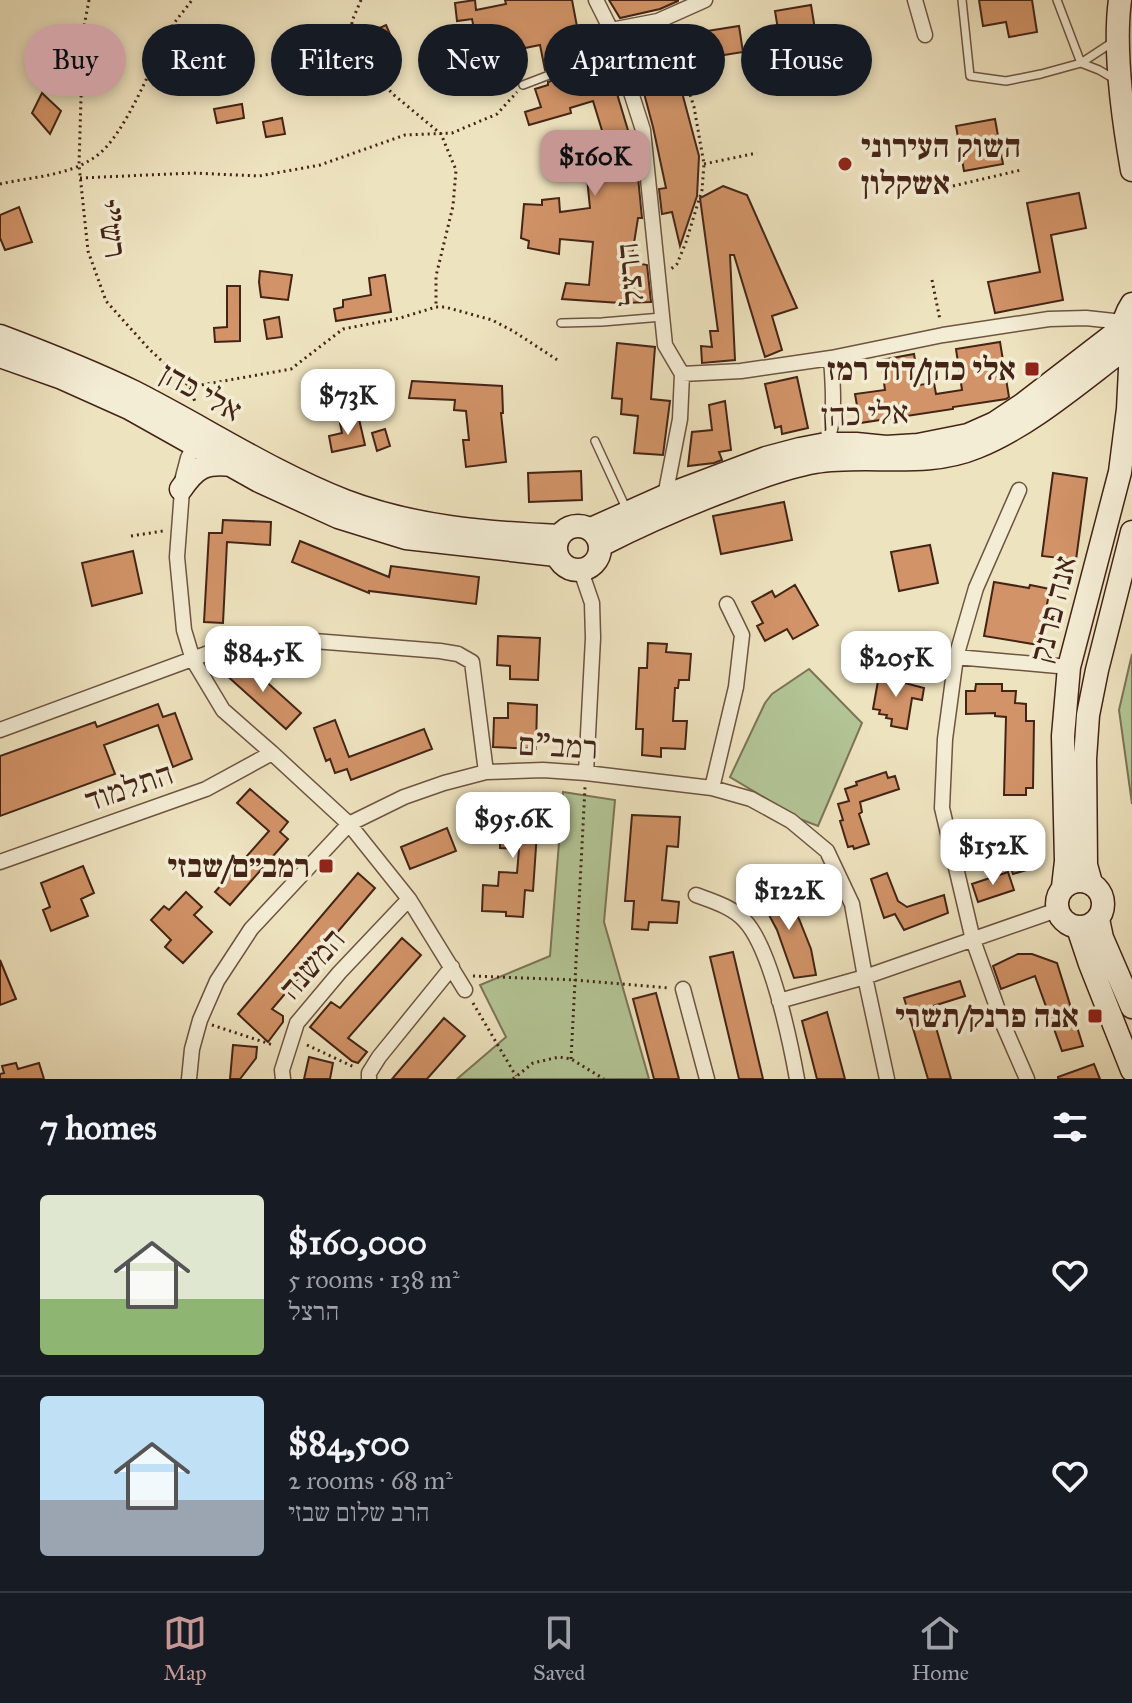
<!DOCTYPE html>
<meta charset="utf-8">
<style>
:root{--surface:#171b24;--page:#20242c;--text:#f1f3f6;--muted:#9ea1a6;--line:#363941;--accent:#c59692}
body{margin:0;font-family:"IM FELL Great Primer","Frank Ruhl Libre",serif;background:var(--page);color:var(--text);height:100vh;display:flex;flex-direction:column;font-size:30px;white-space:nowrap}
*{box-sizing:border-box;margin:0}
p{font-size:26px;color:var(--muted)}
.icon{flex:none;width:44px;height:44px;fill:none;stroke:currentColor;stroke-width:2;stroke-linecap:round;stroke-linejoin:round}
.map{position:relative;height:1079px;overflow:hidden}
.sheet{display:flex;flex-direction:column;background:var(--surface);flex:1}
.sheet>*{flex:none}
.top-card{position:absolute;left:24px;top:24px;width:1084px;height:72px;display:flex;gap:16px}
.price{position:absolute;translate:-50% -68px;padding:0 18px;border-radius:16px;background:#fff;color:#222;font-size:26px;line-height:52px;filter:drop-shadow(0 2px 4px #0008)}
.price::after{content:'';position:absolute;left:50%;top:48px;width:24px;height:18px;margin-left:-12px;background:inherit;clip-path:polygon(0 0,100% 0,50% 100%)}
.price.on{background:var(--accent);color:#111}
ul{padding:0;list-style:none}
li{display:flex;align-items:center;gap:24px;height:200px;padding:0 40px}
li+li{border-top:2px solid var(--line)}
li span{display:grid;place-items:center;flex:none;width:224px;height:160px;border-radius:8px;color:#555}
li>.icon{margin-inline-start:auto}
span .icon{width:96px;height:96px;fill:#fffc;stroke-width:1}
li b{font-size:34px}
h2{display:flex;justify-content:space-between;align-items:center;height:96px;padding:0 40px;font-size:34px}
.chip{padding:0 28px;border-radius:36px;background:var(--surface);box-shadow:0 4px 12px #0003;font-size:28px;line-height:72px}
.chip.on{background:var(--accent);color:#111}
.menu{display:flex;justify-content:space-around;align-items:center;height:112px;border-top:2px solid var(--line);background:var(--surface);font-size:22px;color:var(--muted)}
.menu a{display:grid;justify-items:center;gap:4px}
.menu .on{color:var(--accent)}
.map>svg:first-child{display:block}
.green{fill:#b3c596;stroke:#7c7456;stroke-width:2}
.building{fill:#d19367;stroke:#442417;stroke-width:2}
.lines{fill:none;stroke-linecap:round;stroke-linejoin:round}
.lane-casing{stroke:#6e5441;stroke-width:10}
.street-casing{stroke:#6e5441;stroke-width:17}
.secondary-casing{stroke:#442417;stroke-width:25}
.path{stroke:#442417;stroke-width:3;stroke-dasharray:2 4;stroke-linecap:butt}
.lane{stroke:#f4edd5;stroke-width:7}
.street{stroke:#f4edd5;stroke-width:14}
.secondary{stroke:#f4edd5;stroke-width:22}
.poi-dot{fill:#8f2418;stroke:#f4edd5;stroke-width:3}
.labels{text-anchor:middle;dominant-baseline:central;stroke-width:7;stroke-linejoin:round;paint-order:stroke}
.poi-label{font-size:32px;font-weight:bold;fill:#442417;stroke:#f4edd5;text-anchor:end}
.street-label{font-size:32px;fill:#442417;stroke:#f4edd5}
</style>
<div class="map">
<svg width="1132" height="1079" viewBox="0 0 1132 1079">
<rect width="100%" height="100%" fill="#eee3bf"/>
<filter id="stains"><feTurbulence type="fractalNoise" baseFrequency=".0025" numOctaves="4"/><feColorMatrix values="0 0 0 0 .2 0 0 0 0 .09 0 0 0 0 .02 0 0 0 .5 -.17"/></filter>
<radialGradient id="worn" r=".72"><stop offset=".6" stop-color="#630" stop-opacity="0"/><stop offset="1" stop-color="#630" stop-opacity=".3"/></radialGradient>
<!-- green -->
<path class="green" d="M 1132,654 L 1132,804 L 1119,710 Z
M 809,669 L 862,723 L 818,826 L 800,819 L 730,777 L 765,703 L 772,694 Z
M 563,792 L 615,800 L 604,922 L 649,1079 L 457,1079 L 506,1037 L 480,985 L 550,956 Z"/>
<!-- building -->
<path class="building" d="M 475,0 L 476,10 L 506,4 L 505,0 L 572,0 L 579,37 L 561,41 L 565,62 L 545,70 L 540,45 L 520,49 L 519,40 L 478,48 L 472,19 L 457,21 L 455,3 Z
M 609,0 L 678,0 L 678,1 L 660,9 L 620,18 Z
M 979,0 L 1032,0 L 1037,32 L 1009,37 L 1006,22 L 983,26 Z
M 811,5 L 817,42 L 781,48 L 775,11 Z
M 386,25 L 396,48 L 368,59 L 363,46 L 370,43 L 366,34 Z
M 739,26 L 743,52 L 693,60 L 688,34 Z
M 649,33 L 658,58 L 672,55 L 699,156 L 697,196 L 680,246 L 672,212 L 662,214 L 659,189 L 666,188 L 653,127 L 629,37 Z
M 609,67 L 636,157 L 642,218 L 638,218 L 631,262 L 647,265 L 651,302 L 620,303 L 562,299 L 566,283 L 589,285 L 593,242 L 560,239 L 559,254 L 528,248 L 529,241 L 521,238 L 524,204 L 542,205 L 542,200 L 559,198 L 560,212 L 590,208 L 587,178 L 615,173 L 593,101 L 570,108 L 571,113 L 529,125 L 525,112 L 541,107 L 535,89 L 548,85 L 548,82 L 568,75 L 569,79 Z
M 42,93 L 61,111 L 50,134 L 32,113 Z
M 242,104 L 244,118 L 217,123 L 214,109 Z
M 282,118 L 285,134 L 266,137 L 263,122 Z
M 995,119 L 1003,164 L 964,171 L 956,126 Z
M 723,186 L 747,195 L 797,308 L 772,316 L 782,350 L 765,357 L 734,255 L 730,255 L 735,360 L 702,363 L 701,346 L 712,347 L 710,331 L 718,331 L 700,198 Z
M 1079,193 L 1086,228 L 1051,235 L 1063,300 L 995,313 L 988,282 L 1040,272 L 1027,203 Z
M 19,207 L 32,242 L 5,250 L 0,238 L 0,215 Z
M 260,271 L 292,275 L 288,300 L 261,297 L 259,282 Z
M 385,275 L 391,312 L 336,321 L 334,309 L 343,307 L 343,300 L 371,295 L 369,278 Z
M 227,286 L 240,286 L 240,341 L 215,342 L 214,328 L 227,327 Z
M 279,317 L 282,337 L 267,339 L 264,320 Z
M 1000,342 L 1009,397 L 1006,399 L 953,407 L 953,409 L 860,423 L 855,394 L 885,390 L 881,360 L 914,354 L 919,385 L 934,383 L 936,394 L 962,390 L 956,349 Z
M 617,343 L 655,347 L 651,399 L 670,401 L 663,455 L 634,453 L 638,416 L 621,414 L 622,399 L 612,398 Z
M 797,377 L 808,428 L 782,434 L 781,426 L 775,428 L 765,384 Z
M 412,381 L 502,386 L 503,413 L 501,413 L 506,462 L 466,467 L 463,440 L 469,440 L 466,411 L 454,410 L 455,400 L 409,398 Z
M 725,401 L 731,450 L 719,452 L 722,460 L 714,463 L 688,466 L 692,432 L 712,430 L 709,405 Z
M 359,419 L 365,445 L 332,452 L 329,436 L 342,433 L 340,423 Z
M 385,429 L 390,446 L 377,451 L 372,433 Z
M 581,471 L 582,500 L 529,502 L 528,473 Z
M 1053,473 L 1087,478 L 1076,560 L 1042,556 Z
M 784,502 L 792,540 L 721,554 L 713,516 Z
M 223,520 L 271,522 L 270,545 L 227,542 L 223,623 L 204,622 L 209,533 L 222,533 Z
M 300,541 L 389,577 L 391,566 L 479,577 L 476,604 L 369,591 L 369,593 L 292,562 Z
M 930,545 L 938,583 L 899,591 L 891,552 Z
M 133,551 L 142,593 L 92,606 L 82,563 Z
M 994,582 L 1029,588 L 1030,585 L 1050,589 L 1039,645 L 984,636 Z
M 795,585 L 818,625 L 793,639 L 787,629 L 765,641 L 757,626 L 763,623 L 752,602 L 772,591 L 775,597 Z
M 498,636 L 540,638 L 538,680 L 510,679 L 510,666 L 497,665 Z
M 648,643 L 667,644 L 666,652 L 691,654 L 689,680 L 679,680 L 678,688 L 675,688 L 673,721 L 687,721 L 685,749 L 661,748 L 661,757 L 642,755 L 643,729 L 636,729 L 639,668 L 647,668 Z
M 240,658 L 301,713 L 286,729 L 225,674 Z
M 885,672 L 898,674 L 897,681 L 924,688 L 922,700 L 912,698 L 907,729 L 891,726 L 892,719 L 886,718 L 887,715 L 879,714 L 880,710 L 873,709 L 878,681 L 883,682 Z
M 976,684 L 1002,684 L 1002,691 L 1016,691 L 1015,703 L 1026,704 L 1026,721 L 1034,721 L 1033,788 L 1026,788 L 1026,795 L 1004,795 L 1006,717 L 995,716 L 995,713 L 966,714 L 966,691 L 975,691 Z
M 508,703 L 537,705 L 536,749 L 493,747 L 494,718 L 508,718 Z
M 158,704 L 163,717 L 175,713 L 192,759 L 173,767 L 158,725 L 104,745 L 115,774 L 0,816 L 0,756 L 95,722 L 97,727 Z
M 335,720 L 349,757 L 424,729 L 432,749 L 351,780 L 347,769 L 335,773 L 330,759 L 326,761 L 314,728 Z
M 886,772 L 888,778 L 895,776 L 899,789 L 860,802 L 862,812 L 859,814 L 869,844 L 854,849 L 853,846 L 848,847 L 840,821 L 843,820 L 838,804 L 849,801 L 845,789 L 857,785 L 856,782 Z
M 250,789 L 288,822 L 280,832 L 288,839 L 230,905 L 215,892 L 269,831 L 237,803 Z
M 515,804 L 532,804 L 530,831 L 537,832 L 533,891 L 525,890 L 523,917 L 506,916 L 506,912 L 482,911 L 483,885 L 498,886 L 499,872 L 517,873 L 519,849 L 500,848 L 500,832 L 488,831 L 489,808 L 515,809 Z
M 632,815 L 680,817 L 678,847 L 667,846 L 662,900 L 679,902 L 677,923 L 649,922 L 648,930 L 632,929 L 634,901 L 625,901 Z
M 1019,824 L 1033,868 L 1013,874 L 999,830 Z
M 447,828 L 456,851 L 410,869 L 401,847 Z
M 83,866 L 94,893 L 81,899 L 88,916 L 51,931 L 43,910 L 50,907 L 41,883 Z
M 1008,872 L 1014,890 L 978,902 L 972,884 Z
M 358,873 L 375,888 L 272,1009 L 283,1016 L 283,1022 L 268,1042 L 238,1014 Z
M 887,873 L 898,901 L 907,907 L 944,895 L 948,913 L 904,930 L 895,914 L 884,918 L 871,879 Z
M 772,883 L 799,919 L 811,949 L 816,975 L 794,978 L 777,930 L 768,913 L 754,895 Z
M 186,892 L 202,907 L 194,915 L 212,932 L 183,963 L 165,947 L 171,940 L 151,920 L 164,906 L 169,910 Z
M 402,938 L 421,955 L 348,1038 L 367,1052 L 358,1063 L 352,1061 L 310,1027 L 331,1002 L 340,1008 Z
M 733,952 L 763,1079 L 739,1079 L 710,957 Z
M 1018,954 L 1032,954 L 1057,963 L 1083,1046 L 1062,1051 L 1035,976 L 1001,989 L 993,966 Z
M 0,960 L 16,999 L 0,1005 Z
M 960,981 L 965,996 L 930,1007 L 951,1079 L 928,1079 L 904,998 Z
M 656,993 L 679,1079 L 654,1079 L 633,999 Z
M 827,1012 L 845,1079 L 817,1079 L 802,1021 Z
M 444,1018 L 465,1036 L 427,1079 L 392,1079 Z
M 233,1045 L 257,1047 L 256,1058 L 240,1079 L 230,1079 Z
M 309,1057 L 333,1063 L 330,1079 L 304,1079 Z
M 16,1063 L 18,1069 L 39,1063 L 44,1079 L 0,1079 L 0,1074 L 4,1073 L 2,1066 Z
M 1094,1064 L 1100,1079 L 1058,1079 L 1058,1077 Z"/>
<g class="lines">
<!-- lane casing -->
<g class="lane-casing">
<path id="lane" d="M 962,0 L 970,76 L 1006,81 L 1041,74 L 1081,63 L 1113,42
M 1057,0 L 1081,63 L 1099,70 L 1116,80
M 523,85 L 617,49
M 561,323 L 602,322 L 662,317
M 595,441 L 626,508"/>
</g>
<!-- street casing -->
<g class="street-casing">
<path id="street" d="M 596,0 L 611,30 L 643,130 L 665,345 L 682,374 L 680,419 L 665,496
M 915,0 L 925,35
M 611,30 L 658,21 L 705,0
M 682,374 L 741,371 L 831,358 L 943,335 L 1049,319 L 1086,318 L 1123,322
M 197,440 L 188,458 L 183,477 L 177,557 L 184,630 L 193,660 L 223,710 L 272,753 L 349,824 L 409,899 L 465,990
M 826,444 C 836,416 833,387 831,358
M 1019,490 L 976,588 L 956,657 L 945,739 L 942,808 L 973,940 L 1003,1024 L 1027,1079
M 581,571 L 592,603 L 593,638 L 586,773
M 956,657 L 1069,667
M 0,730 L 249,638 L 276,638 L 440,651 L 458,654 L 472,662 L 486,772
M 712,788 L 736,687 L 742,635 L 727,604
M 0,862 L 206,789 L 272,753
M 696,895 C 712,901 733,907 745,921 C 771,949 790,1040 797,1079
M 683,989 L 707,1079
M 779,1001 L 865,977 L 1057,910
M 189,1079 L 192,1049 L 200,1020 L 217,981 L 251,929 L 349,824 L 404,797 L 444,783 L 486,772 L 543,770 L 586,773 L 712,788 L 751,799 L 791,821 L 827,851 L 852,904 L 865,977 L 887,1079
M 283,1079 L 282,1070 L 297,1023 L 339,973 L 409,899
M 369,1079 L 369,1073 L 379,1057 L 452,967"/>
</g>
<!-- secondary casing -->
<g class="secondary-casing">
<path id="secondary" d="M 1120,0 C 1113,51 1123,119 1132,170
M 0,336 C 45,353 91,371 134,392 C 205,428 271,472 345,501 C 413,527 487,533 559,536
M 1124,341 C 1121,327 1124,316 1132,304
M 0,356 L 62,378 L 129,408 L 259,481 L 338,517 L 406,538 L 556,555
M 181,489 C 196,467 205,462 232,465
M556 548a22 22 0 1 1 44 0a22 22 0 1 1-44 0Z
M 591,529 L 665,496 L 766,458 L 800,449 L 826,444 L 856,444 L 886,447 L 918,445 L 968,435 L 995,423 L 1022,405 L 1122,328
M 601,545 C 644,523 688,504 734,487 C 760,477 787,467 815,462 C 869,453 924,469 977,447 C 1030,426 1082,380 1128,346
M1057 904a23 23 0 1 1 46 0a23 23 0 1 1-46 0Z
M 1091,883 L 1086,865 L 1085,759 L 1088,715 L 1097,670 L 1132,532
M 1063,887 L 1066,861 L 1063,736 L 1069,667 L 1120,472 L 1128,409 L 1131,349
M 1098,919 L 1102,938 L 1132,1007
M 1078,928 L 1090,964 L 1132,1070"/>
</g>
<!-- path -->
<path class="path" d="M 89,0 L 83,32 L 79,165 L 88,251 L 106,301 L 149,349 L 190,387 L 195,402
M 361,0 L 352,21 L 351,51 L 394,95 L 441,134 L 456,170 L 453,206 L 436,276 L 436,307
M 665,34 L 680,63 L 694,107 L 704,164 L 702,190 L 686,242 L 677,264 L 671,269
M 704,164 L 757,153
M 80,178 L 193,173 L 259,176 L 320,165 L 405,135 L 452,133 L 497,114 L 517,92
M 0,184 C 31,177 68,176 95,157 C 125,137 152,63 170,30 C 176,19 185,10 192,0
M 953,186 L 1021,170
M 932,280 L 940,320
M 190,387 L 291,369 L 343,329 L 400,318 L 436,307 L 445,307 L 492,320 L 513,331 L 559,361
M 131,536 L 163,531
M 473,976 L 575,980 L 669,988
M 473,1003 L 516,1076
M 212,1025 L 273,1045
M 307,1045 L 354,1067
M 571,1059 L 585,787
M 513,1079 L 533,1063 L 559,1057 L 571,1059 L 604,1079"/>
<!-- lane -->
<use href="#lane" class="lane"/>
<!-- street -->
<use href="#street" class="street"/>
<!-- secondary -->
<use href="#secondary" class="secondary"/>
</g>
<!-- markers -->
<g class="poi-dot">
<circle cx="845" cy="164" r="8"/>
<rect x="1024" y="361" width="16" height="16" rx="4"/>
<rect x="318" y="858" width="16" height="16" rx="4"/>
<rect x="1087" y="1008" width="16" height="16" rx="4"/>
</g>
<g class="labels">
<!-- poi labels -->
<g class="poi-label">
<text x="861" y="146" text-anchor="start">השוק העירוני<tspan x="861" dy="37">אשקלון</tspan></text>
<text x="1016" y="369">אלי כהן/דוד רמז</text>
<text x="310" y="866">רמב״ם/שבזי</text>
<text x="1079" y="1016">אנה פרנק/תשרי</text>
</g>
<!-- street labels -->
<g class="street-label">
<text transform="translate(111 229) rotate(80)">רש"י</text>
<text transform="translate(630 274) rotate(-96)">הרצל</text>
<text transform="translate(201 392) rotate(29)">אלי כהן</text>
<text transform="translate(865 414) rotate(-2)">אלי כהן</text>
<text transform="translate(1053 609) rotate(-76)">אנה פרנק</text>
<text transform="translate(558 746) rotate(3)">רמב"ם</text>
<text transform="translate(129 787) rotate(-19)">התלמוד</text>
<text transform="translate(312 964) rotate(-49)">המשנה</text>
</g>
</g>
<rect width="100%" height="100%" filter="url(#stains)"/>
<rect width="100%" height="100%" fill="url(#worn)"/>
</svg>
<b class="price on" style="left:595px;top:198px">$160K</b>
<b class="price" style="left:348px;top:437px">$73K</b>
<b class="price" style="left:263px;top:694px">$84.5K</b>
<b class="price" style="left:896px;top:699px">$205K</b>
<b class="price" style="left:513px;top:860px">$95.6K</b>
<b class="price" style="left:993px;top:887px">$152K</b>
<b class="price" style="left:789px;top:932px">$122K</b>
<div class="top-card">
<a class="chip on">Buy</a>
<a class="chip">Rent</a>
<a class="chip">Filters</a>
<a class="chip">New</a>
<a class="chip">Apartment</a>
<a class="chip">House</a>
</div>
</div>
<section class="sheet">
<h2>7 homes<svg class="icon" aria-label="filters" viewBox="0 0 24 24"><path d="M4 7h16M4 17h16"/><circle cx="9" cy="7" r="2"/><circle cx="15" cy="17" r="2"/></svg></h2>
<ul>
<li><span style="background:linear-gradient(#dfe7d0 65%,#8fb573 0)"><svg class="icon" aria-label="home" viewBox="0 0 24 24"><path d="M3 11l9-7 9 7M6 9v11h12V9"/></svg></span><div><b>$160,000</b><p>5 rooms · 138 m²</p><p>הרצל</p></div><svg class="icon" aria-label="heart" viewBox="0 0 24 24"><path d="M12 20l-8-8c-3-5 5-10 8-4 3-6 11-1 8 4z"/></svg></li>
<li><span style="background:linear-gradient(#bfe0f5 65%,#9aa5b1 0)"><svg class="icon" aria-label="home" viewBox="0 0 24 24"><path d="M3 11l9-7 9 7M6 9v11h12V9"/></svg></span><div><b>$84,500</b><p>2 rooms · 68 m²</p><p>הרב שלום שבזי</p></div><svg class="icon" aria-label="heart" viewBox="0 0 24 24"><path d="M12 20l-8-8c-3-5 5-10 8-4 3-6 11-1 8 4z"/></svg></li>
</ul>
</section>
<nav class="menu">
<a class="on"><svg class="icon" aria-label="map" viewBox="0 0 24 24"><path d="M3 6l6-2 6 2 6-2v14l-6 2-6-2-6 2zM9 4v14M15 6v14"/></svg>Map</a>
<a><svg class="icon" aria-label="saved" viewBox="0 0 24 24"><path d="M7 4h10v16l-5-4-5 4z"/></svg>Saved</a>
<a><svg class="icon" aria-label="home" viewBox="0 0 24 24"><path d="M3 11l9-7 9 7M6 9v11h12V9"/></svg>Home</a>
</nav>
